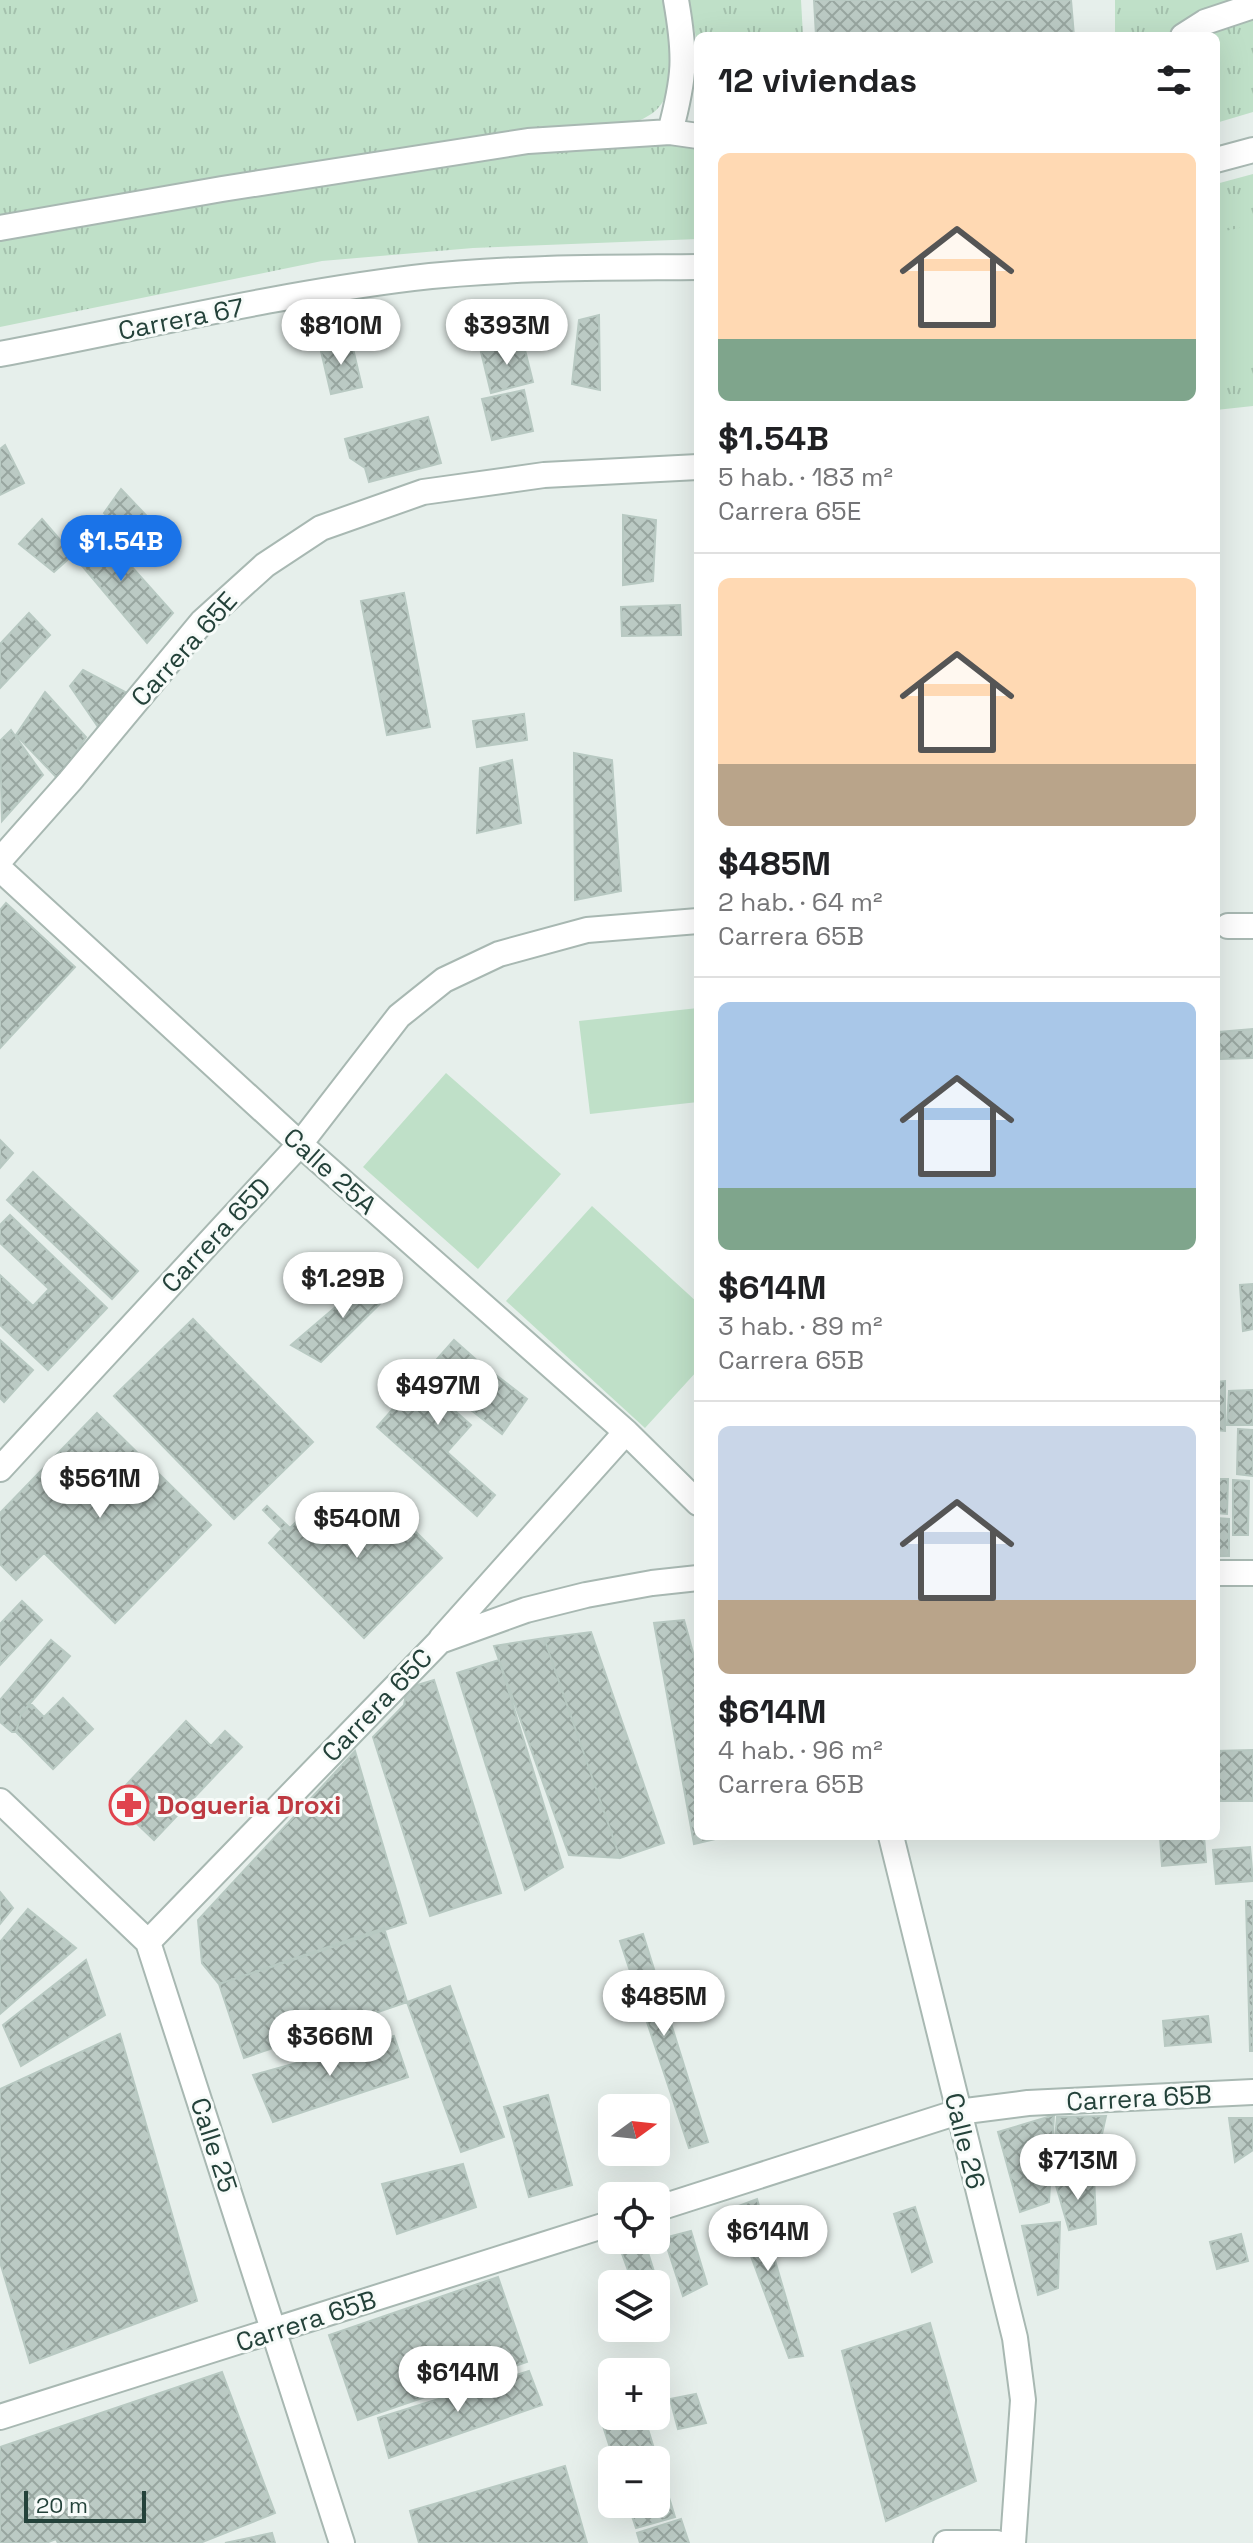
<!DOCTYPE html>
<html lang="es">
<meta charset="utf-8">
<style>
:root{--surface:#fff;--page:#f2f2f2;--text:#202124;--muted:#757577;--line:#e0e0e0;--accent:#1a73e8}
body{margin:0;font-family:"Space Grotesk",sans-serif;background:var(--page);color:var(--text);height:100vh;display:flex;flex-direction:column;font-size:30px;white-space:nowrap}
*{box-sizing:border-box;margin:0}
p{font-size:26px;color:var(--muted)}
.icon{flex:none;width:44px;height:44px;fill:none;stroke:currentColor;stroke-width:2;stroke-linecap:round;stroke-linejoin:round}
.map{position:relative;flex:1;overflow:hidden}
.details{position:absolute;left:694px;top:32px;width:526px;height:1808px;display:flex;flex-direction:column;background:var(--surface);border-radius:12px;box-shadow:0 8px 32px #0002}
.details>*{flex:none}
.needle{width:52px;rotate:75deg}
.fabs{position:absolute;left:598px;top:2094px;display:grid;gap:16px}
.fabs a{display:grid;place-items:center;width:72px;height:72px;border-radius:12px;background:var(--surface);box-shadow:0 8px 32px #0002;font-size:40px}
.scale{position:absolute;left:24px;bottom:20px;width:122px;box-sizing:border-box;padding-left:8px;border:4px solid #24423a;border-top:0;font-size:22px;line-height:28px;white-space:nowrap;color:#24423a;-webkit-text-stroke:6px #f7fbf9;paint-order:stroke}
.price{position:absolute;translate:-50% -68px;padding:0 18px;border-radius:28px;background:#fff;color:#222;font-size:26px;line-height:52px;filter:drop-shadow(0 2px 4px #0008)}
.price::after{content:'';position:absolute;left:50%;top:48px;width:24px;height:18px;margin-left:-12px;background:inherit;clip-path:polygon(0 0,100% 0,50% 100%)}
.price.on{background:var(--accent);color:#fff}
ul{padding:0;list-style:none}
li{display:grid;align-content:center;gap:16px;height:424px;padding:0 24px}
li+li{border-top:2px solid var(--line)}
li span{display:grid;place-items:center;height:248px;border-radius:12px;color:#555}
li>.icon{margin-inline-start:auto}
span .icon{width:144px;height:144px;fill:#fffc;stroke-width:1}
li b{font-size:34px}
h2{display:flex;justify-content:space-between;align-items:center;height:96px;padding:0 24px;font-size:34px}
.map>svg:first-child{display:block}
.grass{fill:url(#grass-tufts)}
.garden{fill:#bfe0c8}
.building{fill:url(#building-cross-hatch);stroke:#b8c9c2;stroke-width:2}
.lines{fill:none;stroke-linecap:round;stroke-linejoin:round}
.minor-casing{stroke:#a8b8b2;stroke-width:28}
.minor{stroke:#fff;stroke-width:24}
.labels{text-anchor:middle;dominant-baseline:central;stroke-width:6;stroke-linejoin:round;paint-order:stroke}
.street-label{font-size:26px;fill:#24423a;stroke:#f7fbf9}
.health-label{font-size:26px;font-weight:bold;fill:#be3a42;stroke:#f7fbf9;text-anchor:start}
</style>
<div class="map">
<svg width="1253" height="2543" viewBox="0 0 1253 2543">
<defs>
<pattern id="grass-tufts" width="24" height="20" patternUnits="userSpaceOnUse" patternTransform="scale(2)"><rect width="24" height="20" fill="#bfe0c8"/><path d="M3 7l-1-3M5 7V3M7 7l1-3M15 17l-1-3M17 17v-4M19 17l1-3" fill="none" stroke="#a4c1ad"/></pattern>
<pattern id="building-cross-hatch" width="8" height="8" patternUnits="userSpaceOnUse" patternTransform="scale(2)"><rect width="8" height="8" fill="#bbcac4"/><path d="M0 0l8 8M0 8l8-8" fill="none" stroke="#98a6a0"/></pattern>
</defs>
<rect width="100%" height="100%" fill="#e6efeb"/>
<!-- grass -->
<path class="grass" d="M 0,0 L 667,0 C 671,29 681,82 659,107 C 651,117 637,121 626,126 L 0,219 Z
M 689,0 L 801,0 L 803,36 L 698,36 L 698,49 Z
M 1115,0 L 1249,0 L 1175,36 L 1115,36 Z
M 1253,13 L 1253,112 L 1216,123 L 1216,36 L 1193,36 Z
M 698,143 L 698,239 L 473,248 L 322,261 L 0,327 L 0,233 L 530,147 Z
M 1253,174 L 1253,406 L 1216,410 L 1216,184 Z"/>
<!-- garden -->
<path class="garden" d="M 1253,225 L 1253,356 L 1216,363 L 1216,233 Z
M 698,1008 L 698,1102 L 590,1114 L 579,1021 Z
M 446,1073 L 561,1174 L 478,1269 L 363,1167 Z
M 592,1206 L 698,1303 L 698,1370 L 645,1428 L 506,1301 Z"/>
<!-- building -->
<path class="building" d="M 814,0 L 1071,0 L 1074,36 L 816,36 Z
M 599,315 L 600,390 L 572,384 L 579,320 Z
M 351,340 L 362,387 L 331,394 L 320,347 Z
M 523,342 L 533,382 L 491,393 L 481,352 Z
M 524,390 L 533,431 L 492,440 L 482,399 Z
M 428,417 L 441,463 L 369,482 L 365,468 L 350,458 L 345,439 Z
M 5,445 L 24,483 L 0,495 L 0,449 Z
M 121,489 L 162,532 L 144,549 L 104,513 Z
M 623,515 L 656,520 L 653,581 L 623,585 Z
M 42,519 L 73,555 L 54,572 L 19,544 Z
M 89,519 L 173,613 L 147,643 L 73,555 Z
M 404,593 L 430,727 L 387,735 L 361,601 Z
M 680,605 L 681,635 L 622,636 L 621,607 Z
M 29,613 L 50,635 L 0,688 L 0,644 Z
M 83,670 L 129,694 L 98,727 L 70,686 Z
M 45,692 L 86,737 L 58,779 L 16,735 Z
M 524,714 L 527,740 L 477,747 L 473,721 Z
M 11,730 L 43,775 L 2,821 L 0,741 Z
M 574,753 L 612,760 L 621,891 L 575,900 Z
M 512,760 L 521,823 L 477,833 L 480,768 Z
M 6,903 L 75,967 L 0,1048 L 0,910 Z
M 1253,1029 L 1253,1058 L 1220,1059 L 1219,1032 Z
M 0,1140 L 13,1153 L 0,1168 Z
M 33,1172 L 138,1271 L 112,1299 L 7,1200 Z
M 10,1215 L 107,1308 L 48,1370 L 0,1325 L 0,1275 L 33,1306 L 49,1289 L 0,1243 L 0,1225 Z
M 359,1283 L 400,1284 L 321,1362 L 291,1345 L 352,1293 Z
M 1253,1284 L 1253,1329 L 1243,1331 L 1240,1285 Z
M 193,1319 L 313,1442 L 234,1519 L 114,1396 Z
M 0,1340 L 33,1370 L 4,1402 L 0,1398 Z
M 454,1340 L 480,1363 L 445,1402 L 471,1425 L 447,1452 L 495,1495 L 477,1516 L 377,1427 Z
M 496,1375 L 527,1399 L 502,1434 L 471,1410 Z
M 1225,1381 L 1225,1431 L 1216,1430 L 1216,1382 Z
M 1253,1390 L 1253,1425 L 1227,1425 L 1229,1391 Z
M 97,1413 L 211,1525 L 115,1623 L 44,1553 L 16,1580 L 0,1564 L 0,1513 Z
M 1238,1429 L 1253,1430 L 1253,1476 L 1237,1474 Z
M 1216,1479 L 1228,1479 L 1227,1514 L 1216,1513 Z
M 1233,1480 L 1249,1481 L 1248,1535 L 1233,1535 Z
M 382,1498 L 442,1558 L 364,1638 L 269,1543 L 282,1529 L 263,1510 L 267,1506 L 290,1528 L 314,1504 L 357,1524 Z
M 1216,1518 L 1229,1519 L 1229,1556 L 1216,1556 Z
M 22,1601 L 42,1620 L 0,1665 L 0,1624 Z
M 684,1620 L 698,1671 L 698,1836 L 728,1836 L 694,1844 L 654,1623 Z
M 591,1632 L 664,1843 L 620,1858 L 544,1638 Z
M 544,1638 L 620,1858 L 569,1855 L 494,1646 Z
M 51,1640 L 70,1656 L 21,1714 L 16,1732 L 12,1732 L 0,1722 L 0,1700 Z
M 499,1660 L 563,1867 L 525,1890 L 457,1673 Z
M 434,1680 L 501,1893 L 430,1916 L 373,1737 L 404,1705 L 407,1688 Z
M 63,1698 L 93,1729 L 53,1769 L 16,1732 L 21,1714 L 31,1704 L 44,1717 Z
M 186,1721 L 211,1746 L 225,1731 L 242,1747 L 154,1840 L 112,1800 Z
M 1253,1750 L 1253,1801 L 1216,1801 L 1216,1751 Z
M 355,1751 L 406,1923 L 219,1984 L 202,1963 L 198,1920 Z
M 1160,1836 L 1204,1836 L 1206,1862 L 1162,1866 Z
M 1250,1847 L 1253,1881 L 1216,1884 L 1213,1850 Z
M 0,1892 L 13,1908 L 0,1924 Z
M 1246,1901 L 1253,1901 L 1253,2051 L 1250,2051 Z
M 28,1909 L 76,1948 L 0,2014 L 0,1942 Z
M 384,1928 L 407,2002 L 244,2058 L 219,1984 Z
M 643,1934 L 708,2142 L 689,2148 L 620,1941 Z
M 86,1960 L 105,2015 L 21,2066 L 3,2025 Z
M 450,1986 L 504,2137 L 461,2152 L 407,2002 Z
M 1208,2016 L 1211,2042 L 1165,2046 L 1163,2021 Z
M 120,2034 L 197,2301 L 30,2363 L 0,2262 L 0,2089 Z
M 394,2036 L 408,2077 L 273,2122 L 253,2075 Z
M 548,2095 L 572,2185 L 529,2197 L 504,2107 Z
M 1054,2115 L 1049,2202 L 1020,2212 L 998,2132 Z
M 1106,2116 L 1094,2170 L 1052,2171 L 1057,2117 Z
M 1229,2118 L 1253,2118 L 1253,2150 L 1235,2162 Z
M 463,2164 L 476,2207 L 397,2234 L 382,2184 Z
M 1094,2176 L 1096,2224 L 1069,2230 L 1055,2182 Z
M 757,2199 L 803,2356 L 789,2358 L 733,2208 Z
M 915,2207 L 932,2262 L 912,2272 L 894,2214 Z
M 1060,2222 L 1058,2288 L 1038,2295 L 1022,2226 Z
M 691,2231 L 707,2284 L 683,2296 L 664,2238 Z
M 1241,2234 L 1248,2261 L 1217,2269 L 1210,2242 Z
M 617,2240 L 644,2240 L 663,2300 L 656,2300 L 656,2284 L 633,2284 Z
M 498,2277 L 527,2362 L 358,2420 L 329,2335 Z
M 930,2323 L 976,2481 L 886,2521 L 842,2351 Z
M 529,2371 L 542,2405 L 389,2458 L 378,2418 Z
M 222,2372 L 275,2513 L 200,2543 L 58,2543 L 56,2539 L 46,2543 L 0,2543 L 0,2447 Z
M 696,2394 L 706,2423 L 678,2429 L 670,2399 Z
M 644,2416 L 675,2517 L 636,2528 L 628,2504 L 656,2504 L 656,2460 L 614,2460 L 602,2423 Z
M 565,2466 L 587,2543 L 419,2543 L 410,2511 Z
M 681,2519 L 689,2543 L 640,2543 L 637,2533 Z
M 272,2533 L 275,2543 L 225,2543 Z"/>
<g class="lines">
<!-- minor casing -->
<g class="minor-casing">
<path id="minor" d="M 1183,36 L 1205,22 L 1253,6
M 670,132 C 685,76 686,57 676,0
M 1216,160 L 1253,150
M 0,228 L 222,189 L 528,141 L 670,132 L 698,136
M 0,354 C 137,328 274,295 413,278 C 507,267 603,268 698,267
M 0,860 L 70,781 L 202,622 L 265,565 L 321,528 L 423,492 L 544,475 L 698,467
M 0,869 L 300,1144 L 626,1432 L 698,1503
M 1228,926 L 1253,926
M 0,1469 L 300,1144 L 399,1016 L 444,980 L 499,954 L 587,930 L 698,921
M 1216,1573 L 1253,1573
M 441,1639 L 626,1432
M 0,1801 L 148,1942 L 342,2543
M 891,1836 L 1015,2338 L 1023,2400 L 1013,2543
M 148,1942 L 440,1641 L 526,1610 L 586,1595 L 652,1583 L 698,1578
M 656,2209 L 958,2112 L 1028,2103 L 1253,2092
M 0,2417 L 612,2223
M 946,2543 L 997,2543"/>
</g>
<!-- minor -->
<use href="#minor" class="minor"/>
</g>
<!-- icons -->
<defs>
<g id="pharmacy-ring" transform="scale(2)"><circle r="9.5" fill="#f7fbf9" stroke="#e0444e" stroke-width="1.5"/><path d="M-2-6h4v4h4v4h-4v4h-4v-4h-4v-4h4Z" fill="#e0444e"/></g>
</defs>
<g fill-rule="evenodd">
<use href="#pharmacy-ring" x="129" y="1805"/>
</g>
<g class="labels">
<!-- street labels -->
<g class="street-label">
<text transform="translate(181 319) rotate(-11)">Carrera 67</text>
<text transform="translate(184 649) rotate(-48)">Carrera 65E</text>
<text transform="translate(330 1171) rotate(42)">Calle 25A</text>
<text transform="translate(216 1235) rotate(-47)">Carrera 65D</text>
<text transform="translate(377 1705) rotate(-46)">Carrera 65C</text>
<text transform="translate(1139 2098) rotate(-3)">Carrera 65B</text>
<text transform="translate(965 2141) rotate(76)">Calle 26</text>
<text transform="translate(214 2145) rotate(72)">Calle 25</text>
<text transform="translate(306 2321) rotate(-18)">Carrera 65B</text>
</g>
<!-- health labels -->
<g class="health-label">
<text x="157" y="1805">Dogueria Droxi</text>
</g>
</g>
</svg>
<div class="fabs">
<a><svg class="needle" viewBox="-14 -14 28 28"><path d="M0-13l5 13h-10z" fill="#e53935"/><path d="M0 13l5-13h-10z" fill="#757577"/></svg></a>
<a><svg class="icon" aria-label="locate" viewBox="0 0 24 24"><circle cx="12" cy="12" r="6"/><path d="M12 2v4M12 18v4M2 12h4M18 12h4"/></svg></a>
<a><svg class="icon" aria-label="layers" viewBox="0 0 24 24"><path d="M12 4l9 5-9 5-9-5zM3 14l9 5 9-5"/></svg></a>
<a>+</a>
<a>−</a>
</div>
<div class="scale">20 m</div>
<b class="price" style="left:341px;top:367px">$810M</b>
<b class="price" style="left:507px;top:367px">$393M</b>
<b class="price on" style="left:121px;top:583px">$1.54B</b>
<b class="price" style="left:343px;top:1320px">$1.29B</b>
<b class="price" style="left:438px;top:1427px">$497M</b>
<b class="price" style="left:100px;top:1520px">$561M</b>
<b class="price" style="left:357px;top:1560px">$540M</b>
<b class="price" style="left:664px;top:2038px">$485M</b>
<b class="price" style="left:330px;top:2078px">$366M</b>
<b class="price" style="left:1078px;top:2202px">$713M</b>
<b class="price" style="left:768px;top:2273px">$614M</b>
<b class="price" style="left:458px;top:2414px">$614M</b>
<section class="details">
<h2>12 viviendas<svg class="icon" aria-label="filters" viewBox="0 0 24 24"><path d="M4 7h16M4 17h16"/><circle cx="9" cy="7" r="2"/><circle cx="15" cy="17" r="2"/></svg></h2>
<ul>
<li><span style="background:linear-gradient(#ffd9b3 75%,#7fa58c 0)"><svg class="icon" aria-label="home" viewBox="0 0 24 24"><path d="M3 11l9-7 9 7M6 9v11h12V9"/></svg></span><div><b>$1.54B</b><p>5 hab. · 183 m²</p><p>Carrera 65E</p></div></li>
<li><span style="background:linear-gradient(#ffd9b3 75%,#b9a48a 0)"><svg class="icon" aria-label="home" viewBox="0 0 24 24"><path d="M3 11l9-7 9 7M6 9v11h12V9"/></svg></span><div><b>$485M</b><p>2 hab. · 64 m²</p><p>Carrera 65B</p></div></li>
<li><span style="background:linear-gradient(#a9c7e8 75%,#7fa58c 0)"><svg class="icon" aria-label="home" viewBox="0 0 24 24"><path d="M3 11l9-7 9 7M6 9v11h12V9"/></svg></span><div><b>$614M</b><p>3 hab. · 89 m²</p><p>Carrera 65B</p></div></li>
<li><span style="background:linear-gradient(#c9d6e8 70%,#b9a48a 0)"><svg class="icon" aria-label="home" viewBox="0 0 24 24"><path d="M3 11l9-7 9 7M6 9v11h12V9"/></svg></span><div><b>$614M</b><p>4 hab. · 96 m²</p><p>Carrera 65B</p></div></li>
</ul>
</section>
</div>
